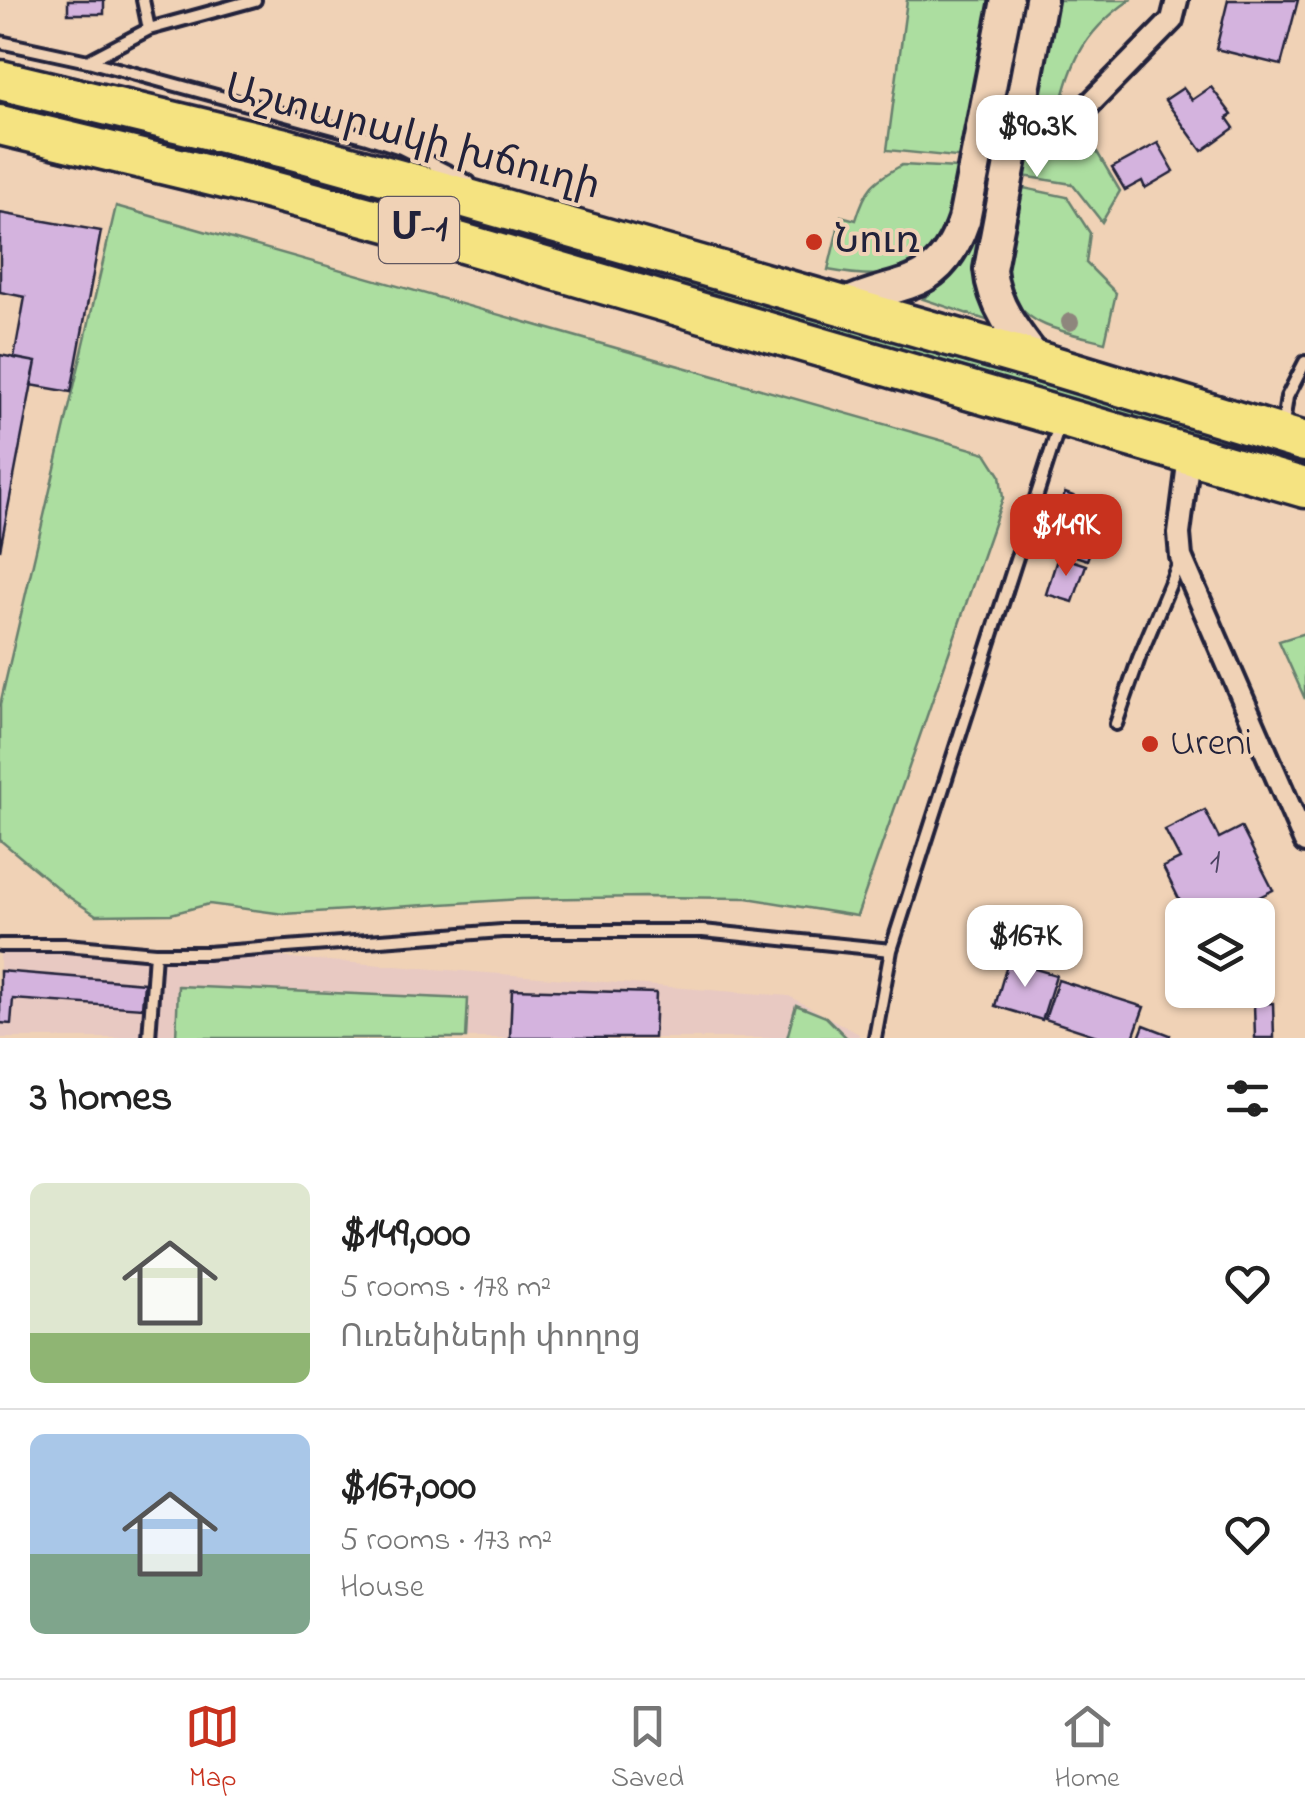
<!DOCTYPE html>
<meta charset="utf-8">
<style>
:root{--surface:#fff;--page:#f6f6f6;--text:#222;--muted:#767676;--line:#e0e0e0;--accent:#c8321e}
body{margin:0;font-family:"Indie Flower","Noto Sans Armenian",sans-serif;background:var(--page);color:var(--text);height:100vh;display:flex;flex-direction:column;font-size:38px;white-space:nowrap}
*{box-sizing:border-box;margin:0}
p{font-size:32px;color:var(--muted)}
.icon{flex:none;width:55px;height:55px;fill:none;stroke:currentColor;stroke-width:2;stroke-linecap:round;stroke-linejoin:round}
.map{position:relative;height:1038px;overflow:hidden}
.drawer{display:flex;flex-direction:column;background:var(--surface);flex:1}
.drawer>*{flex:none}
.tools{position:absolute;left:1165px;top:898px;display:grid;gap:20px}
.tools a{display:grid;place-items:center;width:110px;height:110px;border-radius:15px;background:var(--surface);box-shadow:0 2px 8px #0004;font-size:50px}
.price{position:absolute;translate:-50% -85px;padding:0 22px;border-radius:20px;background:#fff;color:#222;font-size:32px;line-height:65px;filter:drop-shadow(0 2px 5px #0008)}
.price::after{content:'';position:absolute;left:50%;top:60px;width:30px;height:22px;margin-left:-15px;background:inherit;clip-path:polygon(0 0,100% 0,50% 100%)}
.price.current{background:var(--accent);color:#fff}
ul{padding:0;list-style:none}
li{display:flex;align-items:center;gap:30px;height:250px;padding:0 30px}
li+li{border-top:2px solid var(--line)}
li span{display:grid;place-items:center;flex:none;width:280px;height:200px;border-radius:15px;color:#555}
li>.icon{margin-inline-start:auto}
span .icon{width:120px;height:120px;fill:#fffc;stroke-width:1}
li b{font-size:42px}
h2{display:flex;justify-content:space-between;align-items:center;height:120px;padding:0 30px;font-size:42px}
.menu{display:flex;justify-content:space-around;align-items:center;height:140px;border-top:2px solid var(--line);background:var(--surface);font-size:28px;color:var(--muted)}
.menu a{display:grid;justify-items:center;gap:5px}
.menu .current{color:var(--accent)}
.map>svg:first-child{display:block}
.built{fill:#e8c9c2}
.green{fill:#acdea0;stroke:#67806e;stroke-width:2.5}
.building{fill:#d4b3de;stroke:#22223b;stroke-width:2.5}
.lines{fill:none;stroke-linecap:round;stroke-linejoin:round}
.lane-casing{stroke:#22223b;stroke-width:18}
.street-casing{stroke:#22223b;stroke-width:28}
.secondary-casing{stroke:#22223b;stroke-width:38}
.highway-casing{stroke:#22223b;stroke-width:45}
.lane{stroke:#f0d2b6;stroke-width:10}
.street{stroke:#f0d2b6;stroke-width:20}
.secondary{stroke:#f0d2b6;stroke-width:30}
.highway{stroke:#f5e381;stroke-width:38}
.tree{fill:#8e867d}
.poi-dot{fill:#c8321e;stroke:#f0d2b6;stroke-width:4}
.labels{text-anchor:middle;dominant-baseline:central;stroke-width:8;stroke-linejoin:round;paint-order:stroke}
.number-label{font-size:35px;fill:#4e4664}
.shield{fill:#f0d2b6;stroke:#605760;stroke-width:2.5}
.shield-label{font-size:38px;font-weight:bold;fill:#22223b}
.street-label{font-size:40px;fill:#22223b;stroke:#f0d2b6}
.poi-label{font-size:40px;fill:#22223b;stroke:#f0d2b6;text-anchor:start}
</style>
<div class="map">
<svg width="1305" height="1038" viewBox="0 0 1305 1038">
<rect width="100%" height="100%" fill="#f0d2b6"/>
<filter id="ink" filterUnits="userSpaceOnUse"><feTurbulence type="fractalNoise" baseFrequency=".01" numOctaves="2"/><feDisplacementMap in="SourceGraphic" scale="20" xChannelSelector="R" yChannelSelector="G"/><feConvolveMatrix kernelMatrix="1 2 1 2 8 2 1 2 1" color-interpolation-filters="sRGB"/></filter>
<g filter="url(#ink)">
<!-- built -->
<path class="built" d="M 0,936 L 789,996 L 859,1034 L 858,1038 L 0,1038 Z"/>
<!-- green -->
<path class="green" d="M 907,0 L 991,0 L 965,158 L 887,150 Z
M 1021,0 L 1031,0 L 1007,122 L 997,120 Z
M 1055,0 L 1130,0 C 1076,37 1070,69 1055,130 L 1097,152 L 1120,191 L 1102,222 L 1072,184 L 1017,175 Z
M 0,94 L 405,195 L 402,211 L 0,112 Z
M 902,165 L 957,168 C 952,187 948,231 938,245 C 912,282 866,277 828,270 L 841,216 L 856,220 C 866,187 873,181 902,165 Z
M 1019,187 L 1067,197 L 1090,233 L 1086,263 L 1116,293 L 1105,342 C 1086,337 1064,333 1045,325 C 986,300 1008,235 1019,187 Z
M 116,206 L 986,453 L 1000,475 L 1003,498 L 857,916 L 747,898 L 644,897 L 521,899 L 284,914 L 209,904 L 171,914 L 96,915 L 66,895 L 0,840 L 0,705 Z
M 980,206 L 984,211 C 973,259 967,273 989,321 L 923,299 L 957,267 Z
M 469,215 L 1252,441 L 1248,457 L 465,230 Z
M 1305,633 L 1305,699 L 1279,641 Z
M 178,986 L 468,999 L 466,1038 L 176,1038 Z
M 796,1005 L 826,1017 L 847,1038 L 787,1038 Z"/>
<!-- building -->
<path class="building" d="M 68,0 L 104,0 L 104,14 L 68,14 Z
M 1228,0 L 1298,0 L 1281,65 L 1216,49 Z
M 1211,87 L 1232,115 L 1227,118 L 1234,128 L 1202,151 L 1165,100 L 1183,88 L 1192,100 Z
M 1158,143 L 1174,171 L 1145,188 L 1142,181 L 1125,190 L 1112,168 Z
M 0,213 L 101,231 L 71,392 L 31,385 L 36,362 L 14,358 L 25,297 L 0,292 Z
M 0,355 L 36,362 L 0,550 Z
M 1065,493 L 1106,508 L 1087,560 L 1046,546 Z
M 1058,556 L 1086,565 L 1073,602 L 1046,594 Z
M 1205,810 L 1219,838 L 1241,827 L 1273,890 L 1224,915 L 1187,915 L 1163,867 L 1180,859 L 1165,830 Z
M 1008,961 L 1056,975 L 1042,1020 L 995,1006 Z
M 0,971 L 144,983 L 142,1008 L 13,999 L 11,1024 L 0,1023 Z
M 1058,980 L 1144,1007 L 1133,1038 L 1103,1038 L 1045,1019 Z
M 512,989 L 656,993 L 654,1038 L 510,1038 Z
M 1273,1003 L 1274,1038 L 1255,1038 L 1254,1004 Z
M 1144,1025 L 1170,1035 L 1169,1038 L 1139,1038 Z"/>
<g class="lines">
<!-- lane casing -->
<g class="lane-casing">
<path id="lane" d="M 143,0 L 149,29
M 0,42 L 88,61 L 367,137 L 401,148 L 469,182
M 88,61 L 149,29 L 255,0
M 1282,430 L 1287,397 L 1305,362
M 1116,724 L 1139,658 L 1181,558
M 0,945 L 66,945 L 155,953 L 207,953 L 502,931 L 703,931 L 891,950
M 149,1038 L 155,953
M 875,1038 L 891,950 L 1060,423"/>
</g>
<!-- street casing -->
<g class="street-casing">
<path id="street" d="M 1077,117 L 1172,20 L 1177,0
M 1189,456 L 1179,534 L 1181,557 L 1305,842"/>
</g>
<!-- secondary casing -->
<g class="secondary-casing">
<path id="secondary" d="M 842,306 C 900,278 939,294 964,220 L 1007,0
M 1037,361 C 1015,333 993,305 990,269 L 1041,0"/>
</g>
<!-- highway casing -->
<g class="highway-casing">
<path id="highway" d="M 0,80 L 285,148 L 430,188 L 1037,361 L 1305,442
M 0,125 L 258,187 L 421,231 L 1305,488"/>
</g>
<!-- lane -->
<use href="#lane" class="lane"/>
<!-- street -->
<use href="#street" class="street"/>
<!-- secondary -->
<use href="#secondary" class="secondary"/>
<!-- highway -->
<use href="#highway" class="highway"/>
</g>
<!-- trees -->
<circle class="tree" cx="1070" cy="322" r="9"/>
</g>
<!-- markers -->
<g class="poi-dot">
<circle cx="814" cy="242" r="10"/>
<circle cx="1150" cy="744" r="10"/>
</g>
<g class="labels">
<!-- number labels -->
<g class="number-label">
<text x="1215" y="863">1</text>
</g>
<!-- shield labels -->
<rect class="shield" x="379" y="197" width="80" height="66" rx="8"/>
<g class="shield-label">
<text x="419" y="230">Մ-1</text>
</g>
<!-- street labels -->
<g class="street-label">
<text transform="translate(412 139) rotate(15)">Աշտարակի խճուղի</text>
</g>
<!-- poi labels -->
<g class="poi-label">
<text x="834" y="242">Նուռ</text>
<text x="1170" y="744">Ureni</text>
</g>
</g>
</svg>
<div class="tools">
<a><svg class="icon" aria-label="layers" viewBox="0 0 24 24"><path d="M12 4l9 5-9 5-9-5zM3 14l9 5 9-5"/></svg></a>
</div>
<b class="price" style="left:1037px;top:180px">$90.3K</b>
<b class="price current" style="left:1066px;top:579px">$149K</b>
<b class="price" style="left:1025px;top:990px">$167K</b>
</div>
<section class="drawer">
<h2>3 homes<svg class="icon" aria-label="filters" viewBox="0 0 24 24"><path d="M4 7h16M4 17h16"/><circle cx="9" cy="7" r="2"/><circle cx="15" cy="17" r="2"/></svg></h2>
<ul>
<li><span style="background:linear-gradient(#dfe7d0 75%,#8fb573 0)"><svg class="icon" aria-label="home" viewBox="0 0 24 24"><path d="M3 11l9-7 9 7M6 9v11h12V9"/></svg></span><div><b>$149,000</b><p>5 rooms · 178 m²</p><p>Ուռենիների փողոց</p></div><svg class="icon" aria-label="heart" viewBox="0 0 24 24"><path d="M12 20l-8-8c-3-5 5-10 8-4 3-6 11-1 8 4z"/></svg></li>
<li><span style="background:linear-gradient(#a9c7e8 60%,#7fa58c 0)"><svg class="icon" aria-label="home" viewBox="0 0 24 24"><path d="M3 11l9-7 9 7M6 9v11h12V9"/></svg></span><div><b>$167,000</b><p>5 rooms · 173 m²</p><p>House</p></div><svg class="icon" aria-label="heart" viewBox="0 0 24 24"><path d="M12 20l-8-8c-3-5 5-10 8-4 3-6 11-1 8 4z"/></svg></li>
</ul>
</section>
<nav class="menu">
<a class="current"><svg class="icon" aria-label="map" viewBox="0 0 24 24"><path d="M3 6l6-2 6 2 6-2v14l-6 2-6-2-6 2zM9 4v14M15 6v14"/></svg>Map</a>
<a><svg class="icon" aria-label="saved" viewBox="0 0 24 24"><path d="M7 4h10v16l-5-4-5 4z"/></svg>Saved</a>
<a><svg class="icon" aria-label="home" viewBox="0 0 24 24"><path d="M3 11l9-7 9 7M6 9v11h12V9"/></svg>Home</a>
</nav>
